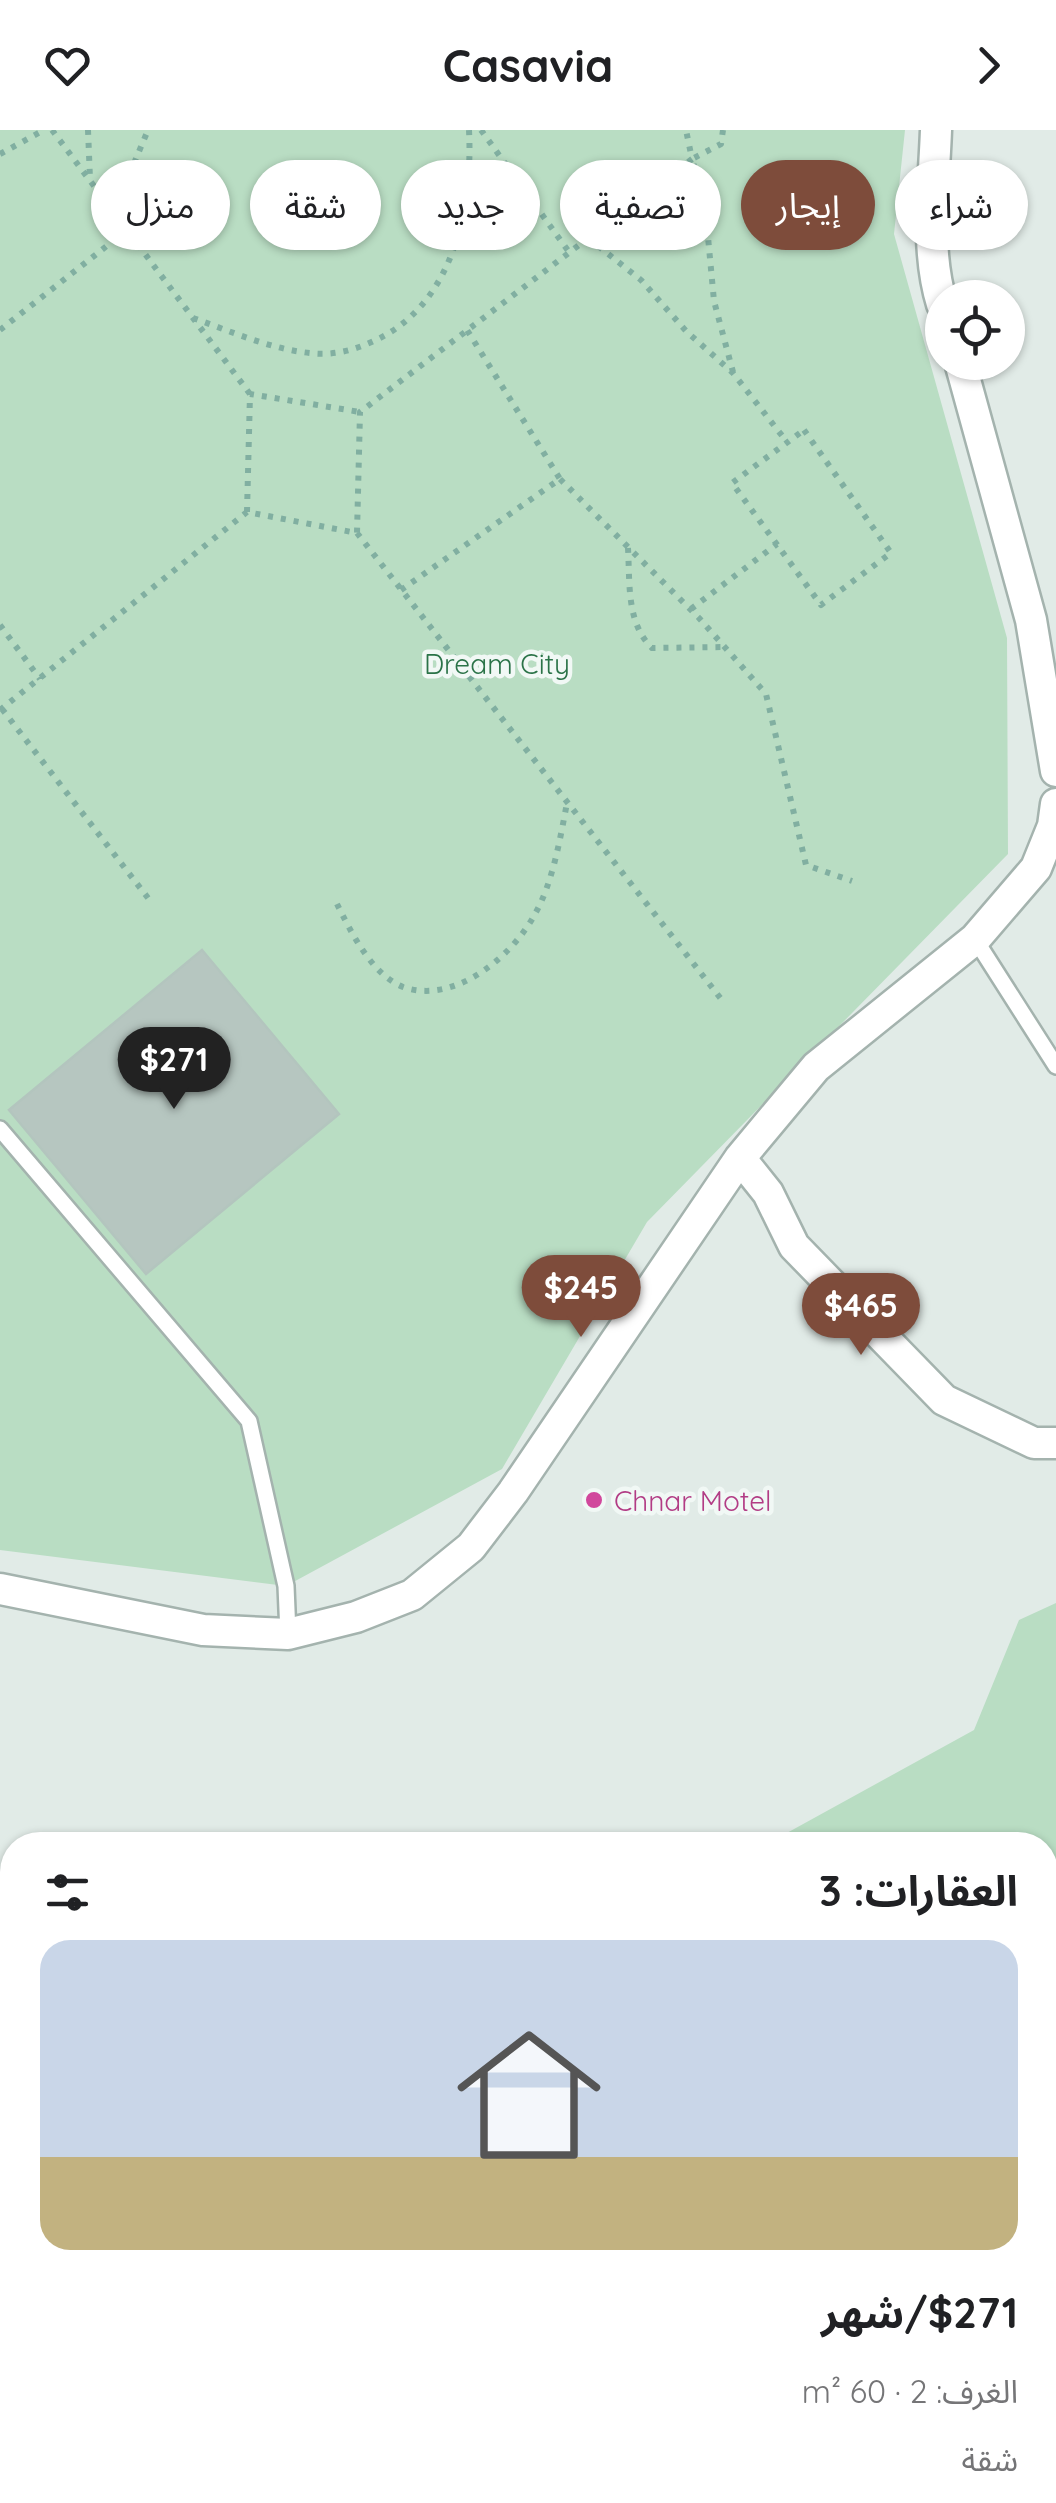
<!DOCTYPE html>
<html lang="ar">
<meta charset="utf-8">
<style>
:root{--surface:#fff;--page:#f2f2f2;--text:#202124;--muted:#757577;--accent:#7e4c3b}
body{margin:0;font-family:Quicksand,"Noto Sans Arabic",sans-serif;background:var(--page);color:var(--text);direction:rtl;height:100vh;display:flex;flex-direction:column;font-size:38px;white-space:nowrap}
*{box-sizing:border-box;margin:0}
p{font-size:32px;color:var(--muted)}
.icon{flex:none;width:55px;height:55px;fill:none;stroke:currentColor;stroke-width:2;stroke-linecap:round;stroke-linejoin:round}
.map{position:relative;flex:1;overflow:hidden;direction:ltr}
.panel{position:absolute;left:0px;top:1702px;width:1058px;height:672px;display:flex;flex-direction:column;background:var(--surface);border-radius:40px 40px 0 0;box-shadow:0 2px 8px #0004;direction:rtl}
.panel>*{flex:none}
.hud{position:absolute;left:30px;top:30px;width:998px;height:90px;direction:rtl;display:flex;gap:20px}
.buttons{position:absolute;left:925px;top:150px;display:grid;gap:20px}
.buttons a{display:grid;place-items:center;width:100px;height:100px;border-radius:50%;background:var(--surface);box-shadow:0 2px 8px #0004;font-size:50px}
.price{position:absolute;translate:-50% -85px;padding:0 22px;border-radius:35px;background:var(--accent);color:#fff;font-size:32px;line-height:65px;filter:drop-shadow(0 2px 5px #0008)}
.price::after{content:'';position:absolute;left:50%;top:60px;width:30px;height:22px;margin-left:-15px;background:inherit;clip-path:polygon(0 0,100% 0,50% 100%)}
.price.on{background:#222;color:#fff}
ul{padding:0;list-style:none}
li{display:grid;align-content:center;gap:20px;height:530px;padding:0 40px}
li span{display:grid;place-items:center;height:310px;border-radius:30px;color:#555}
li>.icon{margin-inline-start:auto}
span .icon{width:180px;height:180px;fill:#fffc;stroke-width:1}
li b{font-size:42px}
h2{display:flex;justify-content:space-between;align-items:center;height:120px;padding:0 40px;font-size:42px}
.pill{padding:0 35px;border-radius:45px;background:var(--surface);box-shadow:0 2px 8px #0004;font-size:35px;line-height:90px}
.pill.on{background:var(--accent);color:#fff}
header{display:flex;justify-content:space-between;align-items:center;height:130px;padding:0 40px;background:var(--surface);font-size:45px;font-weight:700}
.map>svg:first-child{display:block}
.green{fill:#b9ddc3}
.building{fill:#b6c6c0;stroke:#b3c5be;stroke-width:2.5}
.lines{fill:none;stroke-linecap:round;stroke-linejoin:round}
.service-casing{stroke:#a4b3ae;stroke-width:20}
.minor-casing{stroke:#a4b3ae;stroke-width:35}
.primary-casing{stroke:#c1c8c6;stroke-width:35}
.path{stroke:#81afa1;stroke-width:6;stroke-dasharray:5 8;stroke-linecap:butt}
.service{stroke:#fff;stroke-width:15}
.minor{stroke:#fff;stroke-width:30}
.primary{stroke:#65a192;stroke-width:30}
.hotel-dot{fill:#d1479c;stroke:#f1f8f5;stroke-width:4}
.labels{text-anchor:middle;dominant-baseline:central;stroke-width:9;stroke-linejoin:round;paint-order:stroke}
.park-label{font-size:28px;fill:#2b7348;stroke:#f1f8f5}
.hotel-label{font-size:28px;fill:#b23c85;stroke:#f1f8f5;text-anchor:start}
</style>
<header><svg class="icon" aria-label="forward" viewBox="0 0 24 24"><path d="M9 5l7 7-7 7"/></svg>Casavia<svg class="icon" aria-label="heart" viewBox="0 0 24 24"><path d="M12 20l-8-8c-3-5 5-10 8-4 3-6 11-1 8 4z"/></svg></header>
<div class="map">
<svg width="1056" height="2373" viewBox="0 0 1056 2373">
<rect width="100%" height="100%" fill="#e1ebe7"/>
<!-- green -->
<path class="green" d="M 0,0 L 905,0 L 894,104 L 1007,508 L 1008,724 L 647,1092 L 502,1339 L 286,1456 L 0,1420 Z
M 1056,1473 L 1056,2240 L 1045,2235 L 1045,1715 L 765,1715 L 974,1600 L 1019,1490 Z
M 0,2063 L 12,2066 L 12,2362 L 693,2362 L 715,2373 L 0,2373 Z"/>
<!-- building -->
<path class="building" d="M 202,820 L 339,984 L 146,1144 L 9,980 Z"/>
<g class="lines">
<!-- service casing -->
<g class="service-casing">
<path id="service" d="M 975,809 L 1056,936
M 0,999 L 249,1291 L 286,1456 L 288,1504"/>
</g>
<!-- minor casing -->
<g class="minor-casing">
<path id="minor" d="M 936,0 C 934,57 925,119 942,174
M 960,232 L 1031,490 L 1056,641
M 740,1028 L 768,1063 L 794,1116 L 944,1270 L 1034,1313 L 1056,1313
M 0,1459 L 203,1500 L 288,1504 L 356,1487 L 412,1465 L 471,1417 L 513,1362 L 740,1028 L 816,937 L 975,809 L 1036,738 L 1053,696 L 1056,674"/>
</g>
<!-- primary casing -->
<g class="primary-casing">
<path id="primary" d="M 0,1865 L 12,1869
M 0,1921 L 12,1926
M 928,2362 L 948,2373
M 1030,2362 L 1051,2373"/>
</g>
<!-- path -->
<path class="path" d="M 52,0 L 250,264
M 88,0 L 90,49
M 481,0 L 569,122
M 723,0 L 721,14 L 692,29 L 705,75 L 714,171 L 733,242
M 0,24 L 44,0
M 114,81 L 148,0
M 588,108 L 641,150 L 686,201 L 733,243 L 787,312
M 193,188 C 230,201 270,219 310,223 C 333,226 355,220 376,210 C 453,174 473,78 469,0
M 0,200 L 127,100
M 804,300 L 891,423 L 821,475 L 732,353 Z
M 560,349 L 699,488 L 766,564 L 806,735 L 852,751
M 247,382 L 250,264 L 360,282
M 357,403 L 725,874
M 628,418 C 630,452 626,493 652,518 L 725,517
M 401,460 L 560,349 L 467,200
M 691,479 L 777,414
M 0,495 L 40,549
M 2,579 L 148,768
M 0,580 L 247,382 L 357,403 L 360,282 L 692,29 L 686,0
M 337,774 C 351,802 372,845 403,857 C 454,875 512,827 535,784 C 553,752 560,709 567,673"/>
<!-- service -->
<use href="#service" class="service"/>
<!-- minor -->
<use href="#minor" class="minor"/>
<!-- primary -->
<use href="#primary" class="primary"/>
</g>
<!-- markers -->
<circle class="hotel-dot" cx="594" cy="1370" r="10"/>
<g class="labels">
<!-- park labels -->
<g class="park-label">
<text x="497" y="533">Dream City</text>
</g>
<!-- hotel labels -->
<g class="hotel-label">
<text x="614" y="1370">Chnar Motel</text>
</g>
</g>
</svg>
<div class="buttons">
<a><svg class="icon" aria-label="locate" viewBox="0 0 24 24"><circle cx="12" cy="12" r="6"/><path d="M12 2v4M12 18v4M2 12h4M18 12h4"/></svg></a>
</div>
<b class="price on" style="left:174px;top:982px">$271</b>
<b class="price" style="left:581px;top:1210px">$245</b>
<b class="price" style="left:861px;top:1228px">$465</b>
<div class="hud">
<a class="pill">شراء</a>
<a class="pill on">إيجار</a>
<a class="pill">تصفية</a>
<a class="pill">جديد</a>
<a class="pill">شقة</a>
<a class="pill">منزل</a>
</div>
<section class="panel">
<h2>العقارات: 3<svg class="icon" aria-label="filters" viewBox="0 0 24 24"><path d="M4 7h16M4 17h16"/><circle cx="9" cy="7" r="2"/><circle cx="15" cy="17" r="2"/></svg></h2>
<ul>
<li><span style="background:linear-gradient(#c9d6e8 70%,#c2b280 0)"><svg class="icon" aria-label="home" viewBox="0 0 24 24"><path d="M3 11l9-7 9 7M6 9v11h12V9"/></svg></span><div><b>$271/شهر</b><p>الغرف: 2 · 60 m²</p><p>شقة</p></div></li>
</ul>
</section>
</div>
